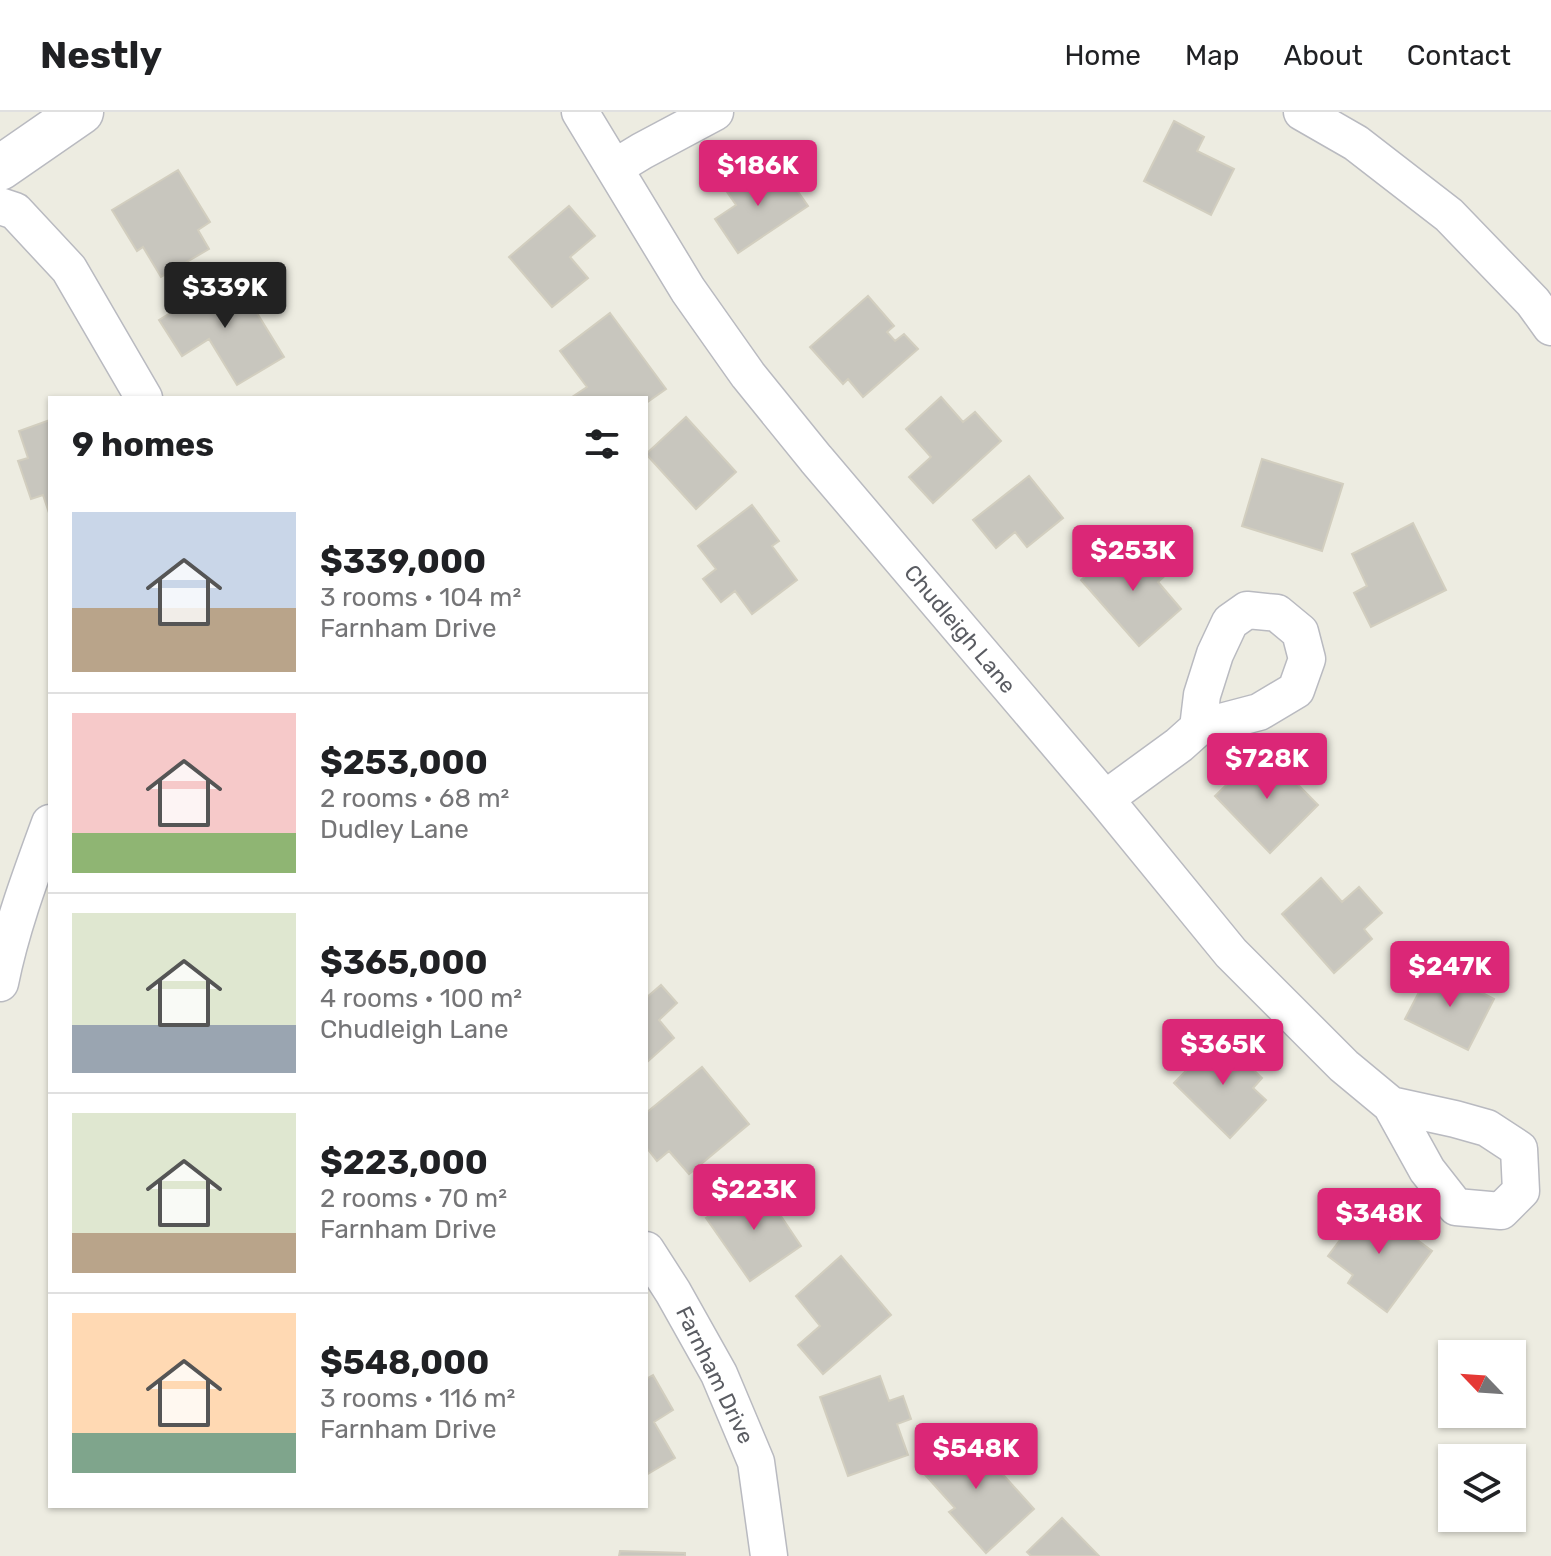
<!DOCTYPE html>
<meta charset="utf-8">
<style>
:root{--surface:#fff;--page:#f6f6f6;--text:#202124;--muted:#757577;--line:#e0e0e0;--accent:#db2777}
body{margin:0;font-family:Rubik,sans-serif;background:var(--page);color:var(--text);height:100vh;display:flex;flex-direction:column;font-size:30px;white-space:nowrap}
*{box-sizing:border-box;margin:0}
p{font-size:26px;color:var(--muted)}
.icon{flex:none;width:44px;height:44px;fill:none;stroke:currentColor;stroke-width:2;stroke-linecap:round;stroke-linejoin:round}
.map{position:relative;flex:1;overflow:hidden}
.details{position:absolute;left:48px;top:284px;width:600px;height:1112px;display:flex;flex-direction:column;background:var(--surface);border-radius:0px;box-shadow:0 2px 6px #0004}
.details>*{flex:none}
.needle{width:52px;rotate:295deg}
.fabs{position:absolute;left:1438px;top:1228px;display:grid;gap:16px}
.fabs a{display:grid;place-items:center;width:88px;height:88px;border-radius:0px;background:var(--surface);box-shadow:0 2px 6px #0004;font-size:40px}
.price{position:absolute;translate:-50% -68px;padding:0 18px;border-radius:8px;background:var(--accent);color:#fff;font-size:26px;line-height:52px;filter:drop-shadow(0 2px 4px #0008)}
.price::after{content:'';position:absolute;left:50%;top:48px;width:24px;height:18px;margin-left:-12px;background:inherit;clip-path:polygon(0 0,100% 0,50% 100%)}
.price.current{background:#222;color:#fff}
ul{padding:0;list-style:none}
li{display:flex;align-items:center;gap:24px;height:200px;padding:0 24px}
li+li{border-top:2px solid var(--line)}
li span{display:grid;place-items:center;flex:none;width:224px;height:160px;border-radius:0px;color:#555}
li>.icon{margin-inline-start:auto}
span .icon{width:96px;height:96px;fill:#fffc;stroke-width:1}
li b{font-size:34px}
h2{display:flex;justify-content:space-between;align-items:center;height:96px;padding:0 24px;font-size:34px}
header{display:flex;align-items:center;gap:48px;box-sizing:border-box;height:112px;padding:0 40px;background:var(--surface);border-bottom:2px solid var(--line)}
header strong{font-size:38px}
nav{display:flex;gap:44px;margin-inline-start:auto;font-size:28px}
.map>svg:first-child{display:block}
.building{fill:#c8c6be;stroke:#d2cebf;stroke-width:2}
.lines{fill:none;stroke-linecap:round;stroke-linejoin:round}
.minor-casing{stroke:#b9bac0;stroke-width:39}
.tertiary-casing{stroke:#b9bac0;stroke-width:47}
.minor{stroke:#fff;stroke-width:36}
.tertiary{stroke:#fff;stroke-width:44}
.labels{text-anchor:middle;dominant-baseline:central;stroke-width:6;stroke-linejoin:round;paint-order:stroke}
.street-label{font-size:22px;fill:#5a5c62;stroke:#fff}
</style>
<header>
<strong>Nestly</strong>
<nav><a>Home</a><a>Map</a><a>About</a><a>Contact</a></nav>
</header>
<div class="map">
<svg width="1551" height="1444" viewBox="0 0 1551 1444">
<rect width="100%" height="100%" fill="#edece1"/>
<!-- building -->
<path class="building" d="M 1174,9 L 1204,25 L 1197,39 L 1234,57 L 1211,103 L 1144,69 Z
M 761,52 L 777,76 L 790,68 L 808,94 L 738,141 L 715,107 L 736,93 L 725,77 Z
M 178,58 L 210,110 L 198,118 L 209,137 L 161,165 L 143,135 L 137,139 L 112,98 Z
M 569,94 L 595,124 L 570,145 L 588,166 L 552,195 L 509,145 Z
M 233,162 L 284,245 L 237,273 L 209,227 L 182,244 L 159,208 Z
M 868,184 L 894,214 L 887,220 L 895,229 L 904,222 L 918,237 L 863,285 L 848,267 L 843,272 L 810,235 Z
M 610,201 L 666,277 L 646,291 L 646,286 L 572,285 L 587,275 L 560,239 Z
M 941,285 L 963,310 L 975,300 L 1001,329 L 933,391 L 909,365 L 931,345 L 906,317 Z
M 686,305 L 736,360 L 696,397 L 646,342 Z
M 50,308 L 50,404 L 43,383 L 31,387 L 18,349 L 28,346 L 19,319 Z
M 1262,347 L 1343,372 L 1322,439 L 1242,414 Z
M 1029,364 L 1063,406 L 1027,435 L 1015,420 L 996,436 L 973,408 Z
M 752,393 L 779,429 L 772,434 L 797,468 L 752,502 L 735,479 L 721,490 L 703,467 L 716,457 L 698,434 Z
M 1413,411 L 1446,478 L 1371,515 L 1354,481 L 1367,474 L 1352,442 Z
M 1119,434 L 1135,452 L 1150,440 L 1168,461 L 1158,470 L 1181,497 L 1139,534 L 1081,468 Z
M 1263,637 L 1318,693 L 1270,741 L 1215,684 Z
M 1321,766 L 1342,790 L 1359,775 L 1382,801 L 1364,817 L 1372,827 L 1334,861 L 1282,802 Z
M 1432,855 L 1494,887 L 1468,938 L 1405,907 Z
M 661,873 L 677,891 L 659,908 L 674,926 L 646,951 L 646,886 Z
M 1219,925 L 1262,966 L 1253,976 L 1266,988 L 1230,1026 L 1174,971 Z
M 702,955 L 749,1012 L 689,1062 L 669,1039 L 657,1049 L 646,1035 L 646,1001 Z
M 758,1070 L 801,1134 L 750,1169 L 706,1106 Z
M 1370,1088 L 1402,1112 L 1400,1115 L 1432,1139 L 1387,1200 L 1348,1171 L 1353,1163 L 1328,1144 Z
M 841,1144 L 891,1203 L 823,1262 L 798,1233 L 820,1214 L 796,1184 Z
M 653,1263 L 673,1298 L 654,1310 L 675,1346 L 646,1363 L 646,1267 Z
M 880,1264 L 889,1289 L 903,1284 L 911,1307 L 897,1312 L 908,1343 L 848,1364 L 820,1285 Z
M 962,1317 L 1034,1397 L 986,1441 L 949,1400 L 955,1396 L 919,1356 Z
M 1062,1406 L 1099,1444 L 1031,1444 L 1027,1440 Z
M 620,1439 L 685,1441 L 685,1444 L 619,1444 Z"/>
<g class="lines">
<!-- minor casing -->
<g class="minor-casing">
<path id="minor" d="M 580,0 L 688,178 L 748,263 L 816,347 L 1105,687 L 1231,841 L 1344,954 L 1391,993 L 1427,1058 L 1456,1095 L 1501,1099 L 1521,1079 L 1519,1037 L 1487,1016 L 1455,1007 L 1391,993
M 1302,0 L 1356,31 L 1449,103 L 1533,190 L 1551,215
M 614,56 L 642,39 L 715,0
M 0,94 L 15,99 L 69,157 L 144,286
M 1105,687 L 1179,633 L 1198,616 L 1259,600 L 1296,578 L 1307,547 L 1300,520 L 1277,501 L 1247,498 L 1230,510 L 1215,542 L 1202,583 L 1198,616
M 0,871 C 11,816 31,763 50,711
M 646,1138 L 673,1180 L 719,1262 L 756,1350 L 769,1444"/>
</g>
<!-- tertiary casing -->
<g class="tertiary-casing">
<path id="tertiary" d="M 0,56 L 81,0"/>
</g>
<!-- minor -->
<use href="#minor" class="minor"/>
<!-- tertiary -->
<use href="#tertiary" class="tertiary"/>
</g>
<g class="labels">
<!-- street labels -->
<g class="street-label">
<text transform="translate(960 517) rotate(50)">Chudleigh Lane</text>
<text transform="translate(715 1263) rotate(64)">Farnham Drive</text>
</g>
</g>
</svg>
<div class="fabs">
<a><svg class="needle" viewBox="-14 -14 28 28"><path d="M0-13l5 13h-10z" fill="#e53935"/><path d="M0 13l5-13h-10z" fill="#757577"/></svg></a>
<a><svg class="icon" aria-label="layers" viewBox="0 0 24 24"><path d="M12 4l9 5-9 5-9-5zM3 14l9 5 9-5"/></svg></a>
</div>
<b class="price" style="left:758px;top:96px">$186K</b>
<b class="price current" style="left:225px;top:218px">$339K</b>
<b class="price" style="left:1133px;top:481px">$253K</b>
<b class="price" style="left:1267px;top:689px">$728K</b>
<b class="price" style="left:1450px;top:897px">$247K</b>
<b class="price" style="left:1223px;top:975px">$365K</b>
<b class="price" style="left:754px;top:1120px">$223K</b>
<b class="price" style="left:1379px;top:1144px">$348K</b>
<b class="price" style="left:976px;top:1379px">$548K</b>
<section class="details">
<h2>9 homes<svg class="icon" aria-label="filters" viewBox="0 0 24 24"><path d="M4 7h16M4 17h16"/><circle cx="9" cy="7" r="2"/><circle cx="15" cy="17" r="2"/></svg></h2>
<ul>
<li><span style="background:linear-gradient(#c9d6e8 60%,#b9a48a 0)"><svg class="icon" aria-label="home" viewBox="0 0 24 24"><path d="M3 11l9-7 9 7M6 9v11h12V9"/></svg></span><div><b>$339,000</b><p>3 rooms · 104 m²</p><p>Farnham Drive</p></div></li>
<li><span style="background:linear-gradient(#f6c9c9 75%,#8fb573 0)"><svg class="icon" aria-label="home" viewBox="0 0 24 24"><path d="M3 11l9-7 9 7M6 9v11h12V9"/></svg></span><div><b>$253,000</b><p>2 rooms · 68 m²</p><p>Dudley Lane</p></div></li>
<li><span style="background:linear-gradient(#dfe7d0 70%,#9aa5b1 0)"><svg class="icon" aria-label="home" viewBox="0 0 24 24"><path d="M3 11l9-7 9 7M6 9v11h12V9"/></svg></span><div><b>$365,000</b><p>4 rooms · 100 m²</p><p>Chudleigh Lane</p></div></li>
<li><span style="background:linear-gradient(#dfe7d0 75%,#b9a48a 0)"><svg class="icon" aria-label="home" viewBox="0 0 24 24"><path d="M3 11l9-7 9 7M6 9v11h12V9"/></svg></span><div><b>$223,000</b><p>2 rooms · 70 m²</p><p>Farnham Drive</p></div></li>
<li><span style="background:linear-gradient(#ffd9b3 75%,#7fa58c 0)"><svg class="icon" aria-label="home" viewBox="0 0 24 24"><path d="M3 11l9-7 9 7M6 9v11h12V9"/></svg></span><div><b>$548,000</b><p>3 rooms · 116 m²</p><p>Farnham Drive</p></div></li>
</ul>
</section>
</div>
